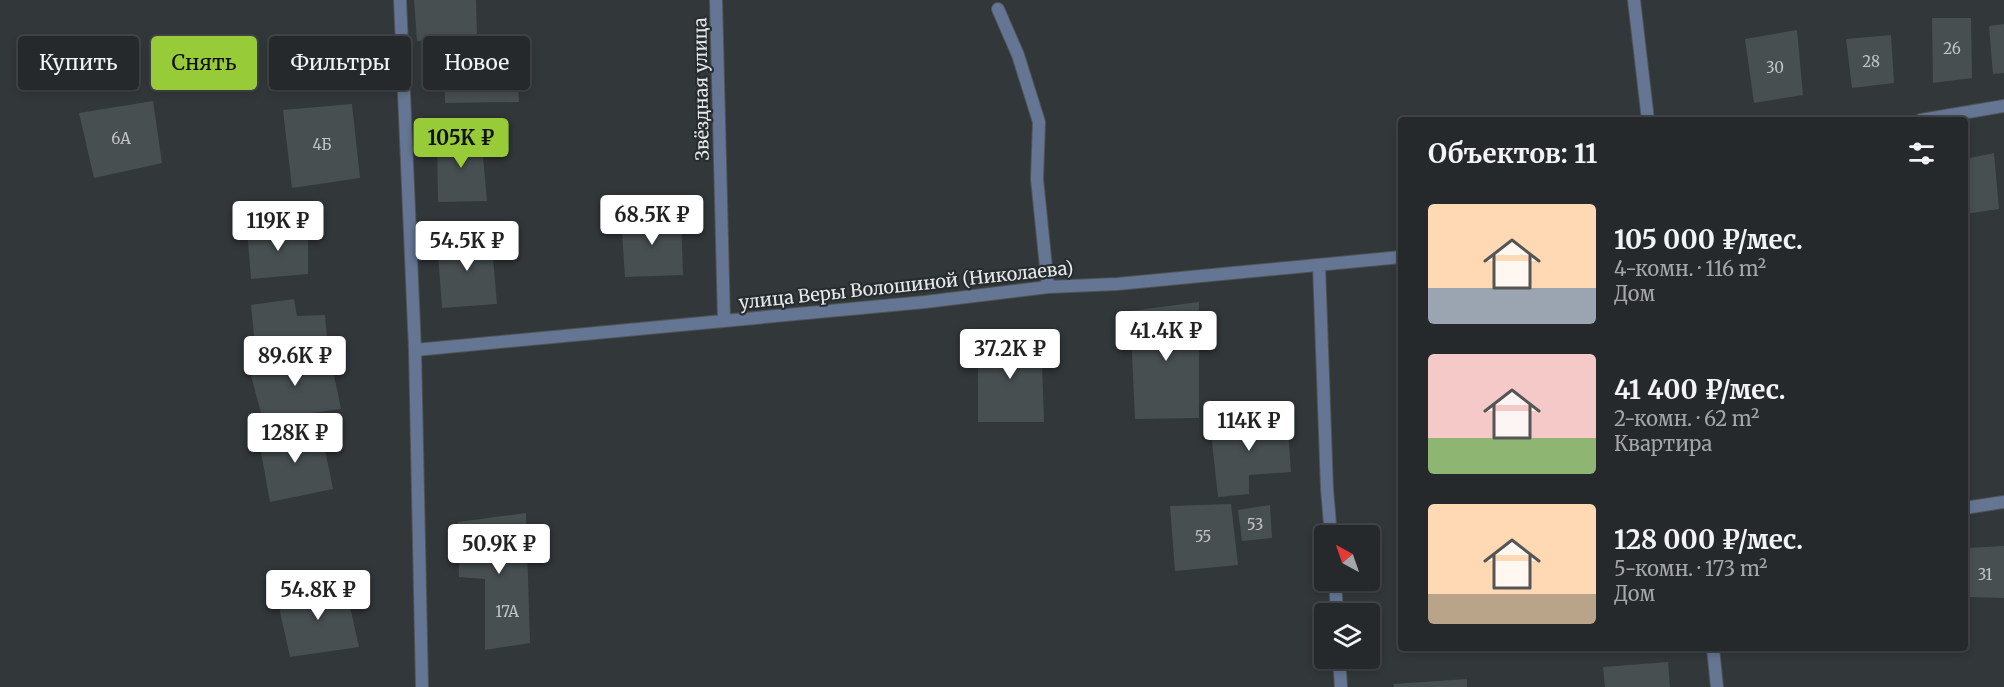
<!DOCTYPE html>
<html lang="ru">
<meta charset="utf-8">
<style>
:root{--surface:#26292c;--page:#323538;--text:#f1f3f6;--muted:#a4a6a9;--line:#424548;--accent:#97cc38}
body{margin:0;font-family:Merriweather,serif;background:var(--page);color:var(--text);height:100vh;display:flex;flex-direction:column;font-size:22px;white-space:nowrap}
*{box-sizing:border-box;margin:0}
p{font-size:20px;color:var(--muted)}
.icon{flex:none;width:33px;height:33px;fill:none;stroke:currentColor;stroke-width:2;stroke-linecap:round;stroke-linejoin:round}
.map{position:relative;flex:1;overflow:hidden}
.details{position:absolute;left:1398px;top:117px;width:570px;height:534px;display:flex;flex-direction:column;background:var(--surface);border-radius:6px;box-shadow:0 3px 9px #0003,0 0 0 2px var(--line)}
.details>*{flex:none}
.hud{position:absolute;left:18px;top:36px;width:570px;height:54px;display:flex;gap:12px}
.needle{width:39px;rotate:320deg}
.buttons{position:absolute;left:1314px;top:525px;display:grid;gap:12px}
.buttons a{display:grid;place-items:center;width:66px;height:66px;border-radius:6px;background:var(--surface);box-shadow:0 3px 9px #0003,0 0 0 2px var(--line);font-size:30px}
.price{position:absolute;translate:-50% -51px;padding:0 14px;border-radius:6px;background:#fff;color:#222;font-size:20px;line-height:39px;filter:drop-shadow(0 2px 3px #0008)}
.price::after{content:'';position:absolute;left:50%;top:36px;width:18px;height:14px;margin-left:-9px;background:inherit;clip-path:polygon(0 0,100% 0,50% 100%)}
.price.current{background:var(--accent);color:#111}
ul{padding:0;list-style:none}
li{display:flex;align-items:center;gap:18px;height:150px;padding:0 30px}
li span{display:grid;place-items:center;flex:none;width:168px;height:120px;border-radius:6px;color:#555}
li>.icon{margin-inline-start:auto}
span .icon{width:72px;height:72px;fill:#fffc;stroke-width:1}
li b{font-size:26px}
h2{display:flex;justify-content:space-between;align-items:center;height:72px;padding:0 30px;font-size:26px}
.tag{padding:0 21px;border-radius:6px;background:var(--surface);box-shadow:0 3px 9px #0003,0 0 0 2px var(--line);font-size:21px;line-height:54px}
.tag.current{background:var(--accent);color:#111}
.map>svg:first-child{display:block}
.building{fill:#484f51}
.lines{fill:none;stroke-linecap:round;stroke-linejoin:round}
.minor-casing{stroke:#4f5456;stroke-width:14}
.minor{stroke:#647694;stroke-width:12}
.labels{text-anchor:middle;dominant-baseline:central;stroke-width:4.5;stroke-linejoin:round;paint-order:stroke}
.number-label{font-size:15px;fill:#bfc3c5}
.street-label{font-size:18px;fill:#e7eaec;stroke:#282d30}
</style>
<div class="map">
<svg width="2004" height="687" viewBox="0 0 2004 687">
<rect width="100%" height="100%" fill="#32373a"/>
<!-- building -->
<path class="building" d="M 414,0 L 476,0 L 477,36 L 417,41 Z
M 1932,18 L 1971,18 L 1972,78 L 1933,83 Z
M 2004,24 L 2004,73 L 1993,74 L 1989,26 Z
M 1797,30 L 1803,95 L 1754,103 L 1745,39 Z
M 1891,35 L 1894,83 L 1852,88 L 1846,39 Z
M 516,52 L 519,102 L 445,103 L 444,56 Z
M 153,101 L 162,163 L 94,178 L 79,113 Z
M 352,104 L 360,178 L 292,188 L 283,110 Z
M 481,134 L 487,201 L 438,202 L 437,138 Z
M 1994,153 L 1999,209 L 1965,214 L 1965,159 Z
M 681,215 L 683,275 L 625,277 L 621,216 Z
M 308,227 L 308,274 L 251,279 L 247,229 Z
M 491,234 L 497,304 L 442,308 L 437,240 Z
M 294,299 L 297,316 L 325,315 L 328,348 L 256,356 L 251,305 Z
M 1199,302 L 1199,418 L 1135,419 L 1130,311 Z
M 1041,336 L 1044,422 L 978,422 L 978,337 Z
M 330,356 L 341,409 L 263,420 L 248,365 Z
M 1287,416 L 1291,472 L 1249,475 L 1249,494 L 1218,497 L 1210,424 Z
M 321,430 L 333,489 L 270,502 L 258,436 Z
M 1231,504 L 1238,565 L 1175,571 L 1170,506 Z
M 1270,505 L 1272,538 L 1242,541 L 1238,510 Z
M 526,513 L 530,643 L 485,650 L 485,579 L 459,577 L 458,522 Z
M 2004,546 L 2004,598 L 1966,597 L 1965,548 Z
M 345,584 L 359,647 L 290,657 L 277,598 Z
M 1668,662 L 1670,687 L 1605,687 L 1603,667 Z
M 1467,679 L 1467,687 L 1394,687 L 1393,684 Z"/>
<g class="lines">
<!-- minor casing -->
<g class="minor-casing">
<path id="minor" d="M 400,0 L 415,350 L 422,687
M 716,0 L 724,321
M 1634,0 L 1648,120
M 998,9 L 1018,55 L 1039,122 L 1037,179 L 1048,287
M 1921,120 L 2004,106
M 1319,265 L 1327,489 L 1331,536
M 415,350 L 925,302 L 1048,287 L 1117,284 L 1401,257
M 1965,508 L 2004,502
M 1335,580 L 1337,614
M 1713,648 L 1717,687
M 1339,658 L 1341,687"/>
</g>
<!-- minor -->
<use href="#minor" class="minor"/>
</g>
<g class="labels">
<!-- number labels -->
<g class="number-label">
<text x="1952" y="48">26</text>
<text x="1871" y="61">28</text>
<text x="1775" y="67">30</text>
<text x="121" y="138">6А</text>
<text x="322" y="144">4Б</text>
<text x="1255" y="524">53</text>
<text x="1203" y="536">55</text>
<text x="1985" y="574">31</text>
<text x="507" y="611">17А</text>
</g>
<!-- street labels -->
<g class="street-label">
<text transform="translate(701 89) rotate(-91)">Звёздная улица</text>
<text transform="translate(906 285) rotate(-6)">улица Веры Волошиной (Николаева)</text>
</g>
</g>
</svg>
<div class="buttons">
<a><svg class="needle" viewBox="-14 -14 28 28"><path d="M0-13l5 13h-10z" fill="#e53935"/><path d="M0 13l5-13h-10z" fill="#a4a6a9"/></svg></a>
<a><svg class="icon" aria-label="layers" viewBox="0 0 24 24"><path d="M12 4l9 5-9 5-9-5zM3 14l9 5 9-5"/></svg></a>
</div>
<b class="price current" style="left:461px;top:169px">105K ₽</b>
<b class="price" style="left:652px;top:246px">68.5K ₽</b>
<b class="price" style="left:278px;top:252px">119K ₽</b>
<b class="price" style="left:467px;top:272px">54.5K ₽</b>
<b class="price" style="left:1166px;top:362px">41.4K ₽</b>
<b class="price" style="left:1010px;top:380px">37.2K ₽</b>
<b class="price" style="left:295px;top:387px">89.6K ₽</b>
<b class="price" style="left:1249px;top:452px">114K ₽</b>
<b class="price" style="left:295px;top:464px">128K ₽</b>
<b class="price" style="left:499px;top:575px">50.9K ₽</b>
<b class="price" style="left:318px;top:621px">54.8K ₽</b>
<div class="hud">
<a class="tag">Купить</a>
<a class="tag current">Снять</a>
<a class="tag">Фильтры</a>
<a class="tag">Новое</a>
</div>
<section class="details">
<h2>Объектов: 11<svg class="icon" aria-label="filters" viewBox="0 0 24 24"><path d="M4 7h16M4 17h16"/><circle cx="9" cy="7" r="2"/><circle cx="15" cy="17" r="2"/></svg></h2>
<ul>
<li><span style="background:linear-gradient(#ffd9b3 70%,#9aa5b1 0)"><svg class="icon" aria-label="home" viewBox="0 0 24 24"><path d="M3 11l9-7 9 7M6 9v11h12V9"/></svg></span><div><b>105 000 ₽/мес.</b><p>4-комн. · 116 m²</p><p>Дом</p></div></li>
<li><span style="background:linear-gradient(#f6c9c9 70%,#8fb573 0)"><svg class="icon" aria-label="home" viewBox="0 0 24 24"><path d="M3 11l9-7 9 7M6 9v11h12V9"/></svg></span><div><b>41 400 ₽/мес.</b><p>2-комн. · 62 m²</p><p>Квартира</p></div></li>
<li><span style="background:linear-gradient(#ffd9b3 75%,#b9a48a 0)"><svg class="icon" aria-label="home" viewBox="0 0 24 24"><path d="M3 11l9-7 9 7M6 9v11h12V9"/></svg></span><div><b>128 000 ₽/мес.</b><p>5-комн. · 173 m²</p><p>Дом</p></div></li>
</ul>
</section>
</div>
